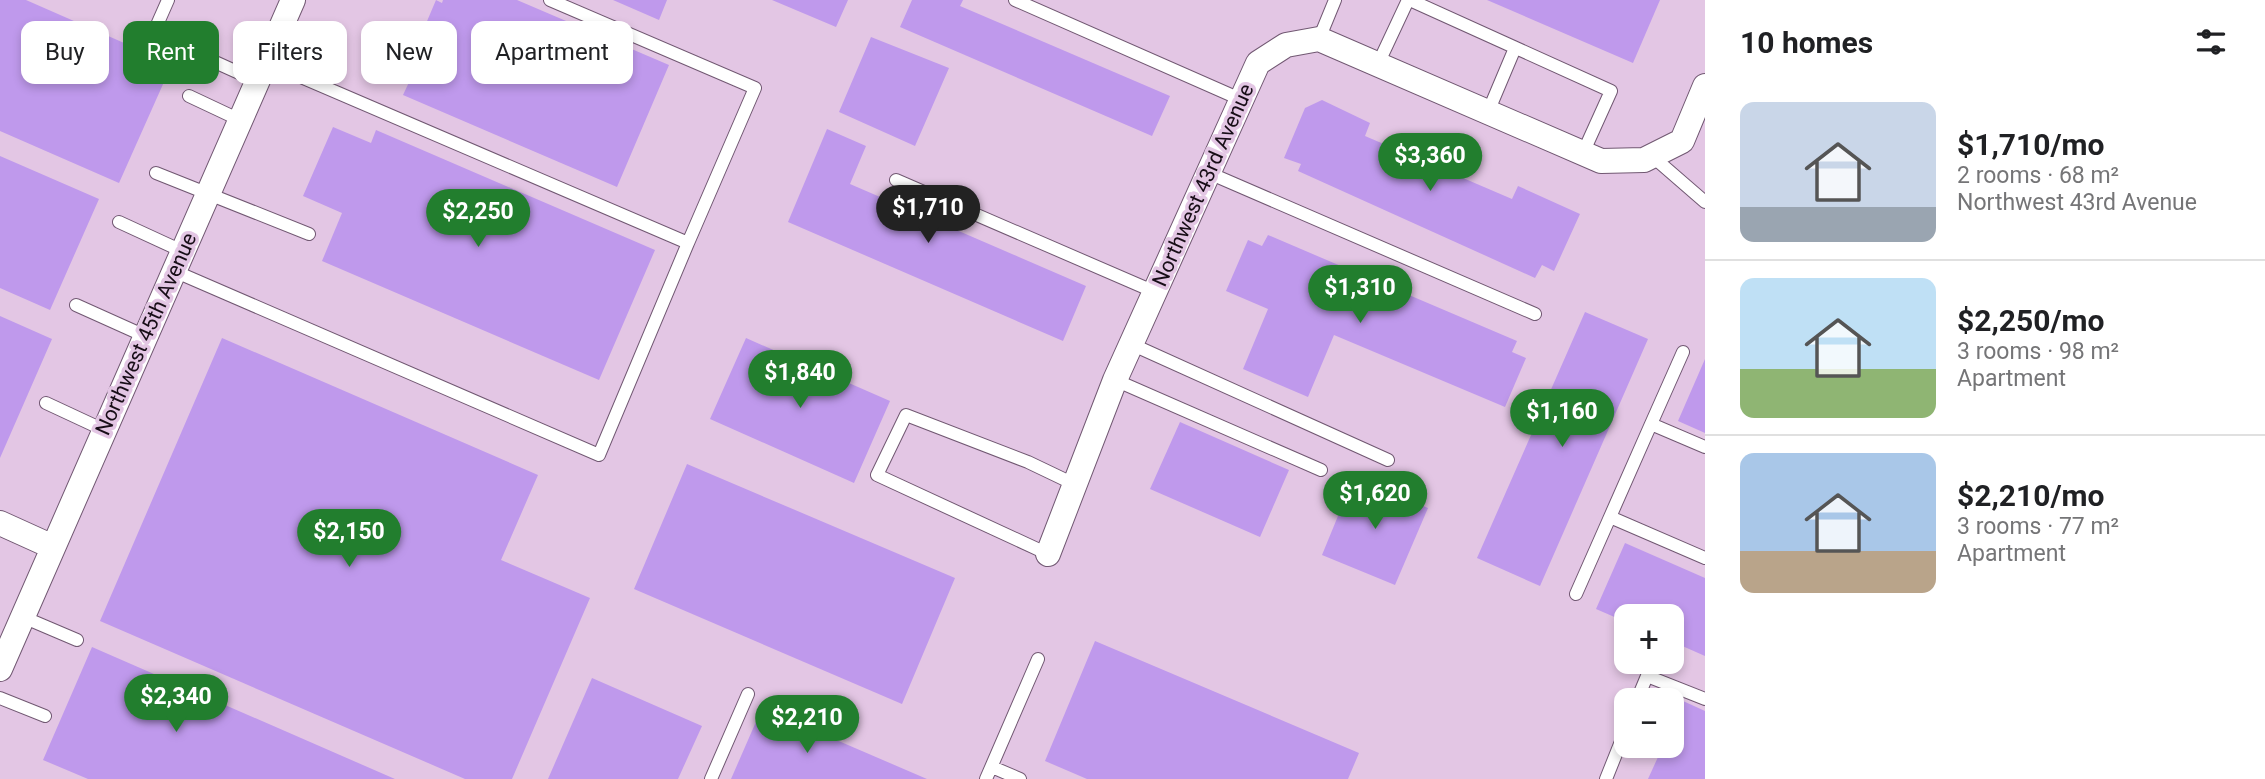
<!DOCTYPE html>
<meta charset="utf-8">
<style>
:root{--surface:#fff;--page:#f2f2f2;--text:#202124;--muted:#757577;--line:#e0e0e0;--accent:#227e2e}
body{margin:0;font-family:Roboto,sans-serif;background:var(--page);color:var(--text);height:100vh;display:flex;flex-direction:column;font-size:26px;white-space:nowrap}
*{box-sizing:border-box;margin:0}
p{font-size:23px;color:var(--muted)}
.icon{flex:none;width:38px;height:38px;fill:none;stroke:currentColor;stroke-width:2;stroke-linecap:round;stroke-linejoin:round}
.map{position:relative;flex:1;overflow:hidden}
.sheet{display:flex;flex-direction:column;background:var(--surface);width:560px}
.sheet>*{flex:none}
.hud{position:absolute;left:21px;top:21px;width:665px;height:63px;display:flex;gap:14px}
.fabs{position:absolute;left:1614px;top:604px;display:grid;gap:14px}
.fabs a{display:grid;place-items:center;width:70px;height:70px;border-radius:14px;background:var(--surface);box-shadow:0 4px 10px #0003;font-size:35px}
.price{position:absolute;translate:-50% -60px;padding:0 16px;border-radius:24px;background:var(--accent);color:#fff;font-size:23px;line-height:46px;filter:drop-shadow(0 2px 4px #0008)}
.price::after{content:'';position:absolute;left:50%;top:42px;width:21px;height:16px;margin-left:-10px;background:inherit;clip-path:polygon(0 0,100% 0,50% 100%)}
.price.on{background:#222;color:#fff}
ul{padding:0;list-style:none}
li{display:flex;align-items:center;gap:21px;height:175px;padding:0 35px}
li+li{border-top:2px solid var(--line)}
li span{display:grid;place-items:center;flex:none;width:196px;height:140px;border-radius:14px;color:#555}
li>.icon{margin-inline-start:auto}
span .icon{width:84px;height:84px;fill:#fffc;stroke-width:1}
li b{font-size:30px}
h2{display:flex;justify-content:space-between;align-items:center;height:84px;padding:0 35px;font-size:30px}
.tag{padding:0 24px;border-radius:14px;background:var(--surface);box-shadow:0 4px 10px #0003;font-size:24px;line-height:63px}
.tag.on{background:var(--accent);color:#fff}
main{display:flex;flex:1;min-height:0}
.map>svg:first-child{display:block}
.building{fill:#bf99ec}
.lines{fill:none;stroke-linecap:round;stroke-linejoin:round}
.service-casing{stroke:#715872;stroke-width:14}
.minor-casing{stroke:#715872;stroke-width:26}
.service{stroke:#fff;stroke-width:12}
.minor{stroke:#fff;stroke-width:24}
.labels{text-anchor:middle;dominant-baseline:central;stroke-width:7;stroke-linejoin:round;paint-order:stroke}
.street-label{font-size:21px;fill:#170d17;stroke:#e3c6e4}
</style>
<main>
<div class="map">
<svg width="1705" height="779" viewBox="0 0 1705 779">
<rect width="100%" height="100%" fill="#e3c6e4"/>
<!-- building -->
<path class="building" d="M 0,0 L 26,0 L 172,64 L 119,183 L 0,131 Z
M 436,0 L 442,3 L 443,0 L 517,0 L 669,65 L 617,187 L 403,95 L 418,63 L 411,59 Z
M 613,0 L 667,0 L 659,20 Z
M 772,0 L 848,0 L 836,27 Z
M 912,0 L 963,0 L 960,6 L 1170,96 L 1152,136 L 900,27 Z
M 1487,0 L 1660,0 L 1633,63 Z
M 871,37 L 949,68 L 915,146 L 839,112 Z
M 1322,100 L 1370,123 L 1365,136 L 1512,199 L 1518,186 L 1580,214 L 1554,271 L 1542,265 L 1535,278 L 1298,171 L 1301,164 L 1284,158 L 1305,108 Z
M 333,127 L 371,143 L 376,130 L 655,250 L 599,380 L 322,261 L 342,213 L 303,196 Z
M 827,129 L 866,146 L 850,184 L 1086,286 L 1063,341 L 788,222 Z
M 0,156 L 99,199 L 50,310 L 0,288 Z
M 1268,235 L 1517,341 L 1512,352 L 1526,358 L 1505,407 L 1334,335 L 1308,397 L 1243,369 L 1268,309 L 1226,291 L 1248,240 L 1262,246 Z
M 1585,312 L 1648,339 L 1540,586 L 1477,558 Z
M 0,316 L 52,339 L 0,458 Z
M 222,338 L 538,475 L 501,560 L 590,598 L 512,779 L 465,779 L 100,621 Z
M 746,338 L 890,401 L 854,483 L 710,419 Z
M 1705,359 L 1705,433 L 1678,421 Z
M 1180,422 L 1289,470 L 1260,537 L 1150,489 Z
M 687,464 L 955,578 L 902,704 L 634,589 Z
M 1354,477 L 1428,508 L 1395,585 L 1322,555 Z
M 1625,543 L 1705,578 L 1705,656 L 1671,641 L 1671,616 L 1626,616 L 1626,622 L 1596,609 Z
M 1095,641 L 1359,753 L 1348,779 L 1087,779 L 1045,761 Z
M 92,647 L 395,779 L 88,779 L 43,760 Z
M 592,678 L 702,726 L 678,779 L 548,779 Z
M 1683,701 L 1705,711 L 1705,779 L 1648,779 L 1663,746 L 1671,746 L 1671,726 Z
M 762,708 L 927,779 L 731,779 Z"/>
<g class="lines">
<!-- service casing -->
<g class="service-casing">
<path id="service" d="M 168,0 L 153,34 L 257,81
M 1015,0 L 1240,99
M 1410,0 L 1611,91 L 1583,153
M 1319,39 L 1335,0
M 266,62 L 688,243 L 755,88 L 550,0
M 1378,64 L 1408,0
M 189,96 L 240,120
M 1488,112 L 1515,48
M 1652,156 L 1705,202
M 156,173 L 309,234
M 1209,173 L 1535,314
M 896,180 L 1155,292
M 119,222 L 182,251
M 174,271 L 599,455 L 688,243
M 76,305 L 145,336
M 1131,344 L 1388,460
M 1115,380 L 1321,470
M 46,403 L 104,430
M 1651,424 L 1683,352
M 1705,447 L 1651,424 L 1610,517 L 1705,558
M 1048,554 L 877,475 L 906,415 L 1028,462 L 1074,484
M 1576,594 L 1610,517
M 23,617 L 77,640
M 0,698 L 45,716
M 1637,700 L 1647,676 L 1705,699
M 992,767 L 1020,779
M 711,779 L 748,694
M 986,779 L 1038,659
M 1606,779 L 1626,729"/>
</g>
<!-- minor casing -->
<g class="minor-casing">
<path id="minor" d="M 0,523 L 53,547
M 1048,554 L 1115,380 L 1258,63 L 1286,45 L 1319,39 L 1601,161 L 1644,160 L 1682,141 L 1705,86
M 0,669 L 293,0"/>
</g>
<!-- service -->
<use href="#service" class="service"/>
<!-- minor -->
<use href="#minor" class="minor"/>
</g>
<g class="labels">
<!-- street labels -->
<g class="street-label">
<text transform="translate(1203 185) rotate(-66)">Northwest 43rd Avenue</text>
<text transform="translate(146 334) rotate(-66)">Northwest 45th Avenue</text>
</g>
</g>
</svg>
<div class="fabs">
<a>+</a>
<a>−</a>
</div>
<b class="price" style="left:1430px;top:193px">$3,360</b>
<b class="price on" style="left:928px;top:245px">$1,710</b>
<b class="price" style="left:478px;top:249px">$2,250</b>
<b class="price" style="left:1360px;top:325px">$1,310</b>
<b class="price" style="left:800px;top:410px">$1,840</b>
<b class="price" style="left:1562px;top:449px">$1,160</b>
<b class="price" style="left:1375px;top:531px">$1,620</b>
<b class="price" style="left:349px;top:569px">$2,150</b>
<b class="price" style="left:176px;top:734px">$2,340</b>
<b class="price" style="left:807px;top:755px">$2,210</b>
<div class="hud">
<a class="tag">Buy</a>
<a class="tag on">Rent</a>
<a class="tag">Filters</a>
<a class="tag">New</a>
<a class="tag">Apartment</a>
</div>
</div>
<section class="sheet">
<h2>10 homes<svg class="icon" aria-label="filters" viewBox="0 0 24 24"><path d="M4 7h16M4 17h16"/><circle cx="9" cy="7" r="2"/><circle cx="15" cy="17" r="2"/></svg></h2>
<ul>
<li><span style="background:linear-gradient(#c9d6e8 75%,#9aa5b1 0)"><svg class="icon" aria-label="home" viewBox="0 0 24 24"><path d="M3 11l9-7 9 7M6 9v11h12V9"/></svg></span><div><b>$1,710/mo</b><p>2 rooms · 68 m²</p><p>Northwest 43rd Avenue</p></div></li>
<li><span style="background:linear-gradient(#bfe0f5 65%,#8fb573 0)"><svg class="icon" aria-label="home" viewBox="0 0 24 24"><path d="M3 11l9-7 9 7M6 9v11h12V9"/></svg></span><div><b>$2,250/mo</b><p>3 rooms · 98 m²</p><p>Apartment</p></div></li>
<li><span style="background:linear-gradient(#a9c7e8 70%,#b9a48a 0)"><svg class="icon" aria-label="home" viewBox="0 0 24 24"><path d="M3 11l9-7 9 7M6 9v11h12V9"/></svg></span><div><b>$2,210/mo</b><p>3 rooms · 77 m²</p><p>Apartment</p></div></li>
</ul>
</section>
</main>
